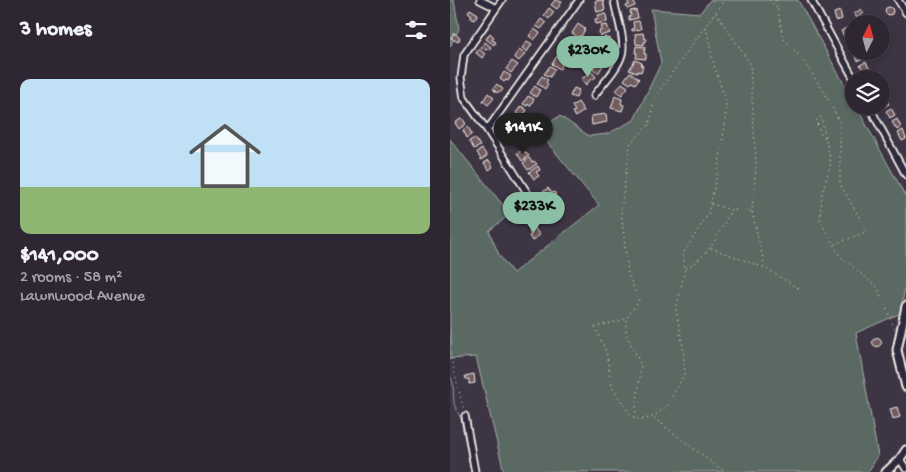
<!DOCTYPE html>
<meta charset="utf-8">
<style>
:root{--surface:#2e2733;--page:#362f3b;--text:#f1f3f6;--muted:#a7a5ac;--line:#49444e;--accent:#8abfa5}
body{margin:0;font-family:"Gochi Hand",sans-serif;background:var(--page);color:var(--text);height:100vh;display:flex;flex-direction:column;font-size:19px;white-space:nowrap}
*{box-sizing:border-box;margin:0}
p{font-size:16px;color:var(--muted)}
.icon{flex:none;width:28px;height:28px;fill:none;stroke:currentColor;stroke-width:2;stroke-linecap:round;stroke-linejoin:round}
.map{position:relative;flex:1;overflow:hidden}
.panel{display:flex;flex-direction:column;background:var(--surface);width:450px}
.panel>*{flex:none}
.needle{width:32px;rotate:6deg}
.fabs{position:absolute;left:395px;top:15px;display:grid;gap:10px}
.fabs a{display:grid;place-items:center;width:45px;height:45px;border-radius:50%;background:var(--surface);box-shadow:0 2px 8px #0003,0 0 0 1px var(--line);font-size:25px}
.price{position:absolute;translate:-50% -42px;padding:0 11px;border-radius:18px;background:var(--accent);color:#111;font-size:16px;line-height:32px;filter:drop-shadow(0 1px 2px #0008)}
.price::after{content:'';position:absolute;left:50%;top:30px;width:15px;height:11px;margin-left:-8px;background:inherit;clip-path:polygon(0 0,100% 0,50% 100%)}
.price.active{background:#222;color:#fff}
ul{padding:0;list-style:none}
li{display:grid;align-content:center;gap:10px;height:265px;padding:0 20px}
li+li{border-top:1px solid var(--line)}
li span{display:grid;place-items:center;height:155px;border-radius:10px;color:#555}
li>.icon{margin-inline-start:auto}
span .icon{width:90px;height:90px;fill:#fffc;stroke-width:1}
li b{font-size:21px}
h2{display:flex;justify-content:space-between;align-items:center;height:60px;padding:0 20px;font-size:21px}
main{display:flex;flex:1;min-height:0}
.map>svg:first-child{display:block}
.green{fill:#5a6a62;stroke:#a7aea5}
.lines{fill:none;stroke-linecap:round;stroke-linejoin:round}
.stream{stroke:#929ea7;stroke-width:1}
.building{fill:#735c61;stroke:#f4f1e8}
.minor-casing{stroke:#f4f1e8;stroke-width:9}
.tertiary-casing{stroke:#f4f1e8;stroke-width:11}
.path{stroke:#f4f1e8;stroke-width:1;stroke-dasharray:1 4;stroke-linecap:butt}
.minor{stroke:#2f2a3d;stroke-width:5.5}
.tertiary{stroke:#2f2a3d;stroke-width:7}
</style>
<main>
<section class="panel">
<h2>3 homes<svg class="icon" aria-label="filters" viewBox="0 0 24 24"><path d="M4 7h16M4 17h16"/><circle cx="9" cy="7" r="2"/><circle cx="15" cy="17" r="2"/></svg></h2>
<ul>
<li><span style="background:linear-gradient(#bfe0f5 70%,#8fb573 0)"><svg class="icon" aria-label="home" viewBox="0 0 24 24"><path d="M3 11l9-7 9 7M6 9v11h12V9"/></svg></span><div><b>$141,000</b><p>2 rooms · 58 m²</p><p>Lawnwood Avenue</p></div></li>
</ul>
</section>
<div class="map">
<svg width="456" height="472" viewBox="0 0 456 472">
<rect width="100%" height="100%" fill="#3d3444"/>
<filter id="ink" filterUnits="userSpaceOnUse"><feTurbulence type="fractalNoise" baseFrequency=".02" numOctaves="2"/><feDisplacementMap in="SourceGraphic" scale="10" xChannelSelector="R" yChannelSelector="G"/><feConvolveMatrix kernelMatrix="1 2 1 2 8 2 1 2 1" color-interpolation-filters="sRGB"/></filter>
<g filter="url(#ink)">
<!-- green -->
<path class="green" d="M 0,0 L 4,0 L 9,29 L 0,47 Z
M 260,0 L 348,0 L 404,102 L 404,106 L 406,106 L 456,197 L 456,278 L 451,313 L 406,333 L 428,456 L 418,472 L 54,472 L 26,357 L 0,359 L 0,139 L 60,214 L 39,231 L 49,255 L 63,273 L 149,205 L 87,130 L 110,116 L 139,136 L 157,134 L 184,120 L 211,63 L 201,9 L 250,13 Z"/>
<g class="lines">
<!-- stream -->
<path class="stream" d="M 0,330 L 2,344 L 0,346
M 0,375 L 3,383 L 4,404 L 11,419 L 21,472"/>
</g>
<!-- building -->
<path class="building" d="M 105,0 L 112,2 L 107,9 L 101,5 Z
M 153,0 L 155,10 L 147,12 L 145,1 Z
M 177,0 L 184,0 L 185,6 L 177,9 L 176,6 L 179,5 Z
M435 11a4 4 0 1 1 8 0a4 4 0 1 1-8 0Z
M 99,8 L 104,12 L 99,19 L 94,15 Z
M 20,9 L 28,14 L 24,20 L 20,17 L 22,15 L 18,12 Z
M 411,9 L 414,13 L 407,18 L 404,14 Z
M 186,10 L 188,18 L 179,20 L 179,17 L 181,16 L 180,11 Z
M 390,11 L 392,19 L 386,21 L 384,13 Z
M 156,14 L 157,22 L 146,24 L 145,19 L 149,18 L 148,15 Z
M 91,19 L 96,23 L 91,29 L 86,26 Z
M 189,21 L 191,29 L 182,31 L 182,29 L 184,28 L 183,22 Z
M 128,24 L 135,29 L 131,37 L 130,35 L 128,37 L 122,33 Z
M 157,25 L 160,33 L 150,36 L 149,31 L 152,30 L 151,26 Z
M 396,28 L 399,33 L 402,31 L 403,33 L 395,38 L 391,31 Z
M 84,29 L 90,33 L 84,40 L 79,36 Z
M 4,33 L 10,38 L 8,42 L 1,38 Z
M 40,33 L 44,37 L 42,40 L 46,42 L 44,45 L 36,39 Z
M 193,33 L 194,38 L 196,38 L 196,42 L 194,42 L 194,45 L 186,44 L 185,34 Z
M 121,37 L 126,41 L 121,46 L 116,43 Z
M 154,37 L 160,39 L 160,48 L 152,47 Z
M 77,41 L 82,44 L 77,52 L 72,48 Z
M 35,42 L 41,47 L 39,50 L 37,49 L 36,50 L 31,47 Z
M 186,46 L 195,47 L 194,54 L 196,54 L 196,59 L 186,58 L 187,53 L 185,53 Z
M 115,47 L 120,50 L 115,57 L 109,54 Z
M 29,49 L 35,54 L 32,58 L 26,53 Z
M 69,50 L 75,54 L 69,61 L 64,57 Z
M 154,50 L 159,53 L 156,62 L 149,57 Z
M 410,51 L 414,59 L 408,61 L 404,54 Z
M 107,56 L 113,60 L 110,63 L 112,65 L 110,69 L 102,64 Z
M 185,60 L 192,63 L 191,66 L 193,66 L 191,72 L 188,71 L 187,73 L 179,70 Z
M 62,61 L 68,65 L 61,73 L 56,69 Z
M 416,62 L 420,70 L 415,73 L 410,65 Z
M 148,63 L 153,66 L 148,73 L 143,69 Z
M 100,66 L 105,69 L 100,77 L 94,74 Z
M 54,72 L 61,76 L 58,81 L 56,80 L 54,82 L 50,79 Z
M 142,72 L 146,77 L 142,80 L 141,79 L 136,85 L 131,79 Z
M 180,72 L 189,79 L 185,84 L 182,82 L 180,84 L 174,80 Z
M 92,76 L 98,80 L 96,82 L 98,84 L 95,89 L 87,83 Z
M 172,83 L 178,87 L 172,95 L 166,91 Z
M 47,84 L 53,89 L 51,92 L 49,91 L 47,93 L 43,89 Z
M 85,86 L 90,90 L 86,97 L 80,93 Z
M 124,88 L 129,90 L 126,98 L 120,96 Z
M 38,93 L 44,98 L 38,105 L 33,101 Z
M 78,96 L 84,99 L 80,106 L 78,104 L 77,106 L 73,104 Z
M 165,96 L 172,99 L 171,104 L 174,105 L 172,111 L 161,108 Z
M 434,96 L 439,104 L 433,107 L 431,98 Z
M 128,102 L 134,111 L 125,117 L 122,112 L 125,111 L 122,106 Z
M 71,106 L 77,110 L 72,117 L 66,113 Z
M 441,108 L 445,115 L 440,118 L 436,111 Z
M 156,114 L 157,122 L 142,125 L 141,116 Z
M 63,116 L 72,122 L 69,125 L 67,124 L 65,127 L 60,124 Z
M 12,118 L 16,124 L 9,129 L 5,123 Z
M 447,119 L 451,127 L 447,130 L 442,122 Z
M 18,127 L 22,134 L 17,138 L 13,130 Z
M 60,129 L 65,137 L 59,141 L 54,133 Z
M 453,130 L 456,139 L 452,141 L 448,133 Z
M 25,138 L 30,146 L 24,149 L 19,141 Z
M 32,149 L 37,156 L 31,160 L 27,152 Z
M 73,150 L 79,156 L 72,161 L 67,153 Z
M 79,158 L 82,162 L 84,161 L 87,164 L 78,170 L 73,163 Z
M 39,160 L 43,167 L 39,170 L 34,163 Z
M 88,166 L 90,170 L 86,172 L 89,176 L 84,179 L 79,172 Z
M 98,188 L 102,193 L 104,192 L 106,194 L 98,200 L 93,192 Z
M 104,198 L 110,207 L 105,211 L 99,201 Z
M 84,228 L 90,235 L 82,241 L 79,236 L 81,235 L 79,232 Z
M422.5 342a4.5 4.5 0 1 1 9 0a4.5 4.5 0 1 1-9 0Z
M 24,374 L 25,383 L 19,384 L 19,379 L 16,379 L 15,376 Z
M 447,407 L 450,417 L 443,419 L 440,409 Z"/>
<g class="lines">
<!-- minor casing -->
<g class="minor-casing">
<path id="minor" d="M 30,0 L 46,8
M 52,0 L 14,55 L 11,78 L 14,98 L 37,130 L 94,219
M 361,0 L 404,79
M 448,0 L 456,13
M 144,96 C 153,83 168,69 172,54 C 176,40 166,14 164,0
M 419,106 L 456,175
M 37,130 L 129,0
M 15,416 L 25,472
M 450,459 L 456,469"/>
</g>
<!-- tertiary casing -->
<g class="tertiary-casing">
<path id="tertiary" d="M 456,306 L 447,350 L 456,387
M 436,472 L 450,459 L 456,450"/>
</g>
<!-- path -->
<path class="path" d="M 319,0 L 327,8
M 326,0 L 333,38 L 349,55 L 373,90 L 390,122 L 390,184 L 415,227 L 416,232 L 382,245
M 266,13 L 300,63 L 306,166 L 302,211 L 315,268
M 256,27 L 264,65 L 276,102 L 275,125 L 268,170 L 258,214 L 233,254 L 235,269 L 226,310 L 233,346 L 235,372 L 218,405 L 203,417 L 190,420 L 181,416 L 162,387 L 156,352 L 145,327 L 176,319 L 189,301 L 178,274 L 171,210 L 180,144 L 199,125 L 205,97 L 274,0
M 375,137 L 371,135 L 366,120 L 371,117 L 381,163 L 372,194 L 370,220 L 389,255 L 427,287 L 445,329
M 261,204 L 281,210 L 301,211
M 261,248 L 315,268 L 351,290
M 236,268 C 262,253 267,236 281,210
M 176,320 L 176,334 L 191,365 L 185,417
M 1,358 L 14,411
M 204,418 L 265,465 L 277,472"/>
<!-- minor -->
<use href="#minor" class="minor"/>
<!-- tertiary -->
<use href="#tertiary" class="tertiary"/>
</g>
</g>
</svg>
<div class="fabs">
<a><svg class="needle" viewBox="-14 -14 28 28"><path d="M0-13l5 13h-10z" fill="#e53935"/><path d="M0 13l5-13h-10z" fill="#a7a5ac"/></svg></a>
<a><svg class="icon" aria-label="layers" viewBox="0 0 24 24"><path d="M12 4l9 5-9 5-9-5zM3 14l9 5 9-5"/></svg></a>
</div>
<b class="price" style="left:138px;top:78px">$230K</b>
<b class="price active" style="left:73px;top:155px">$141K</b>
<b class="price" style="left:84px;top:234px">$233K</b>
</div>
</main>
